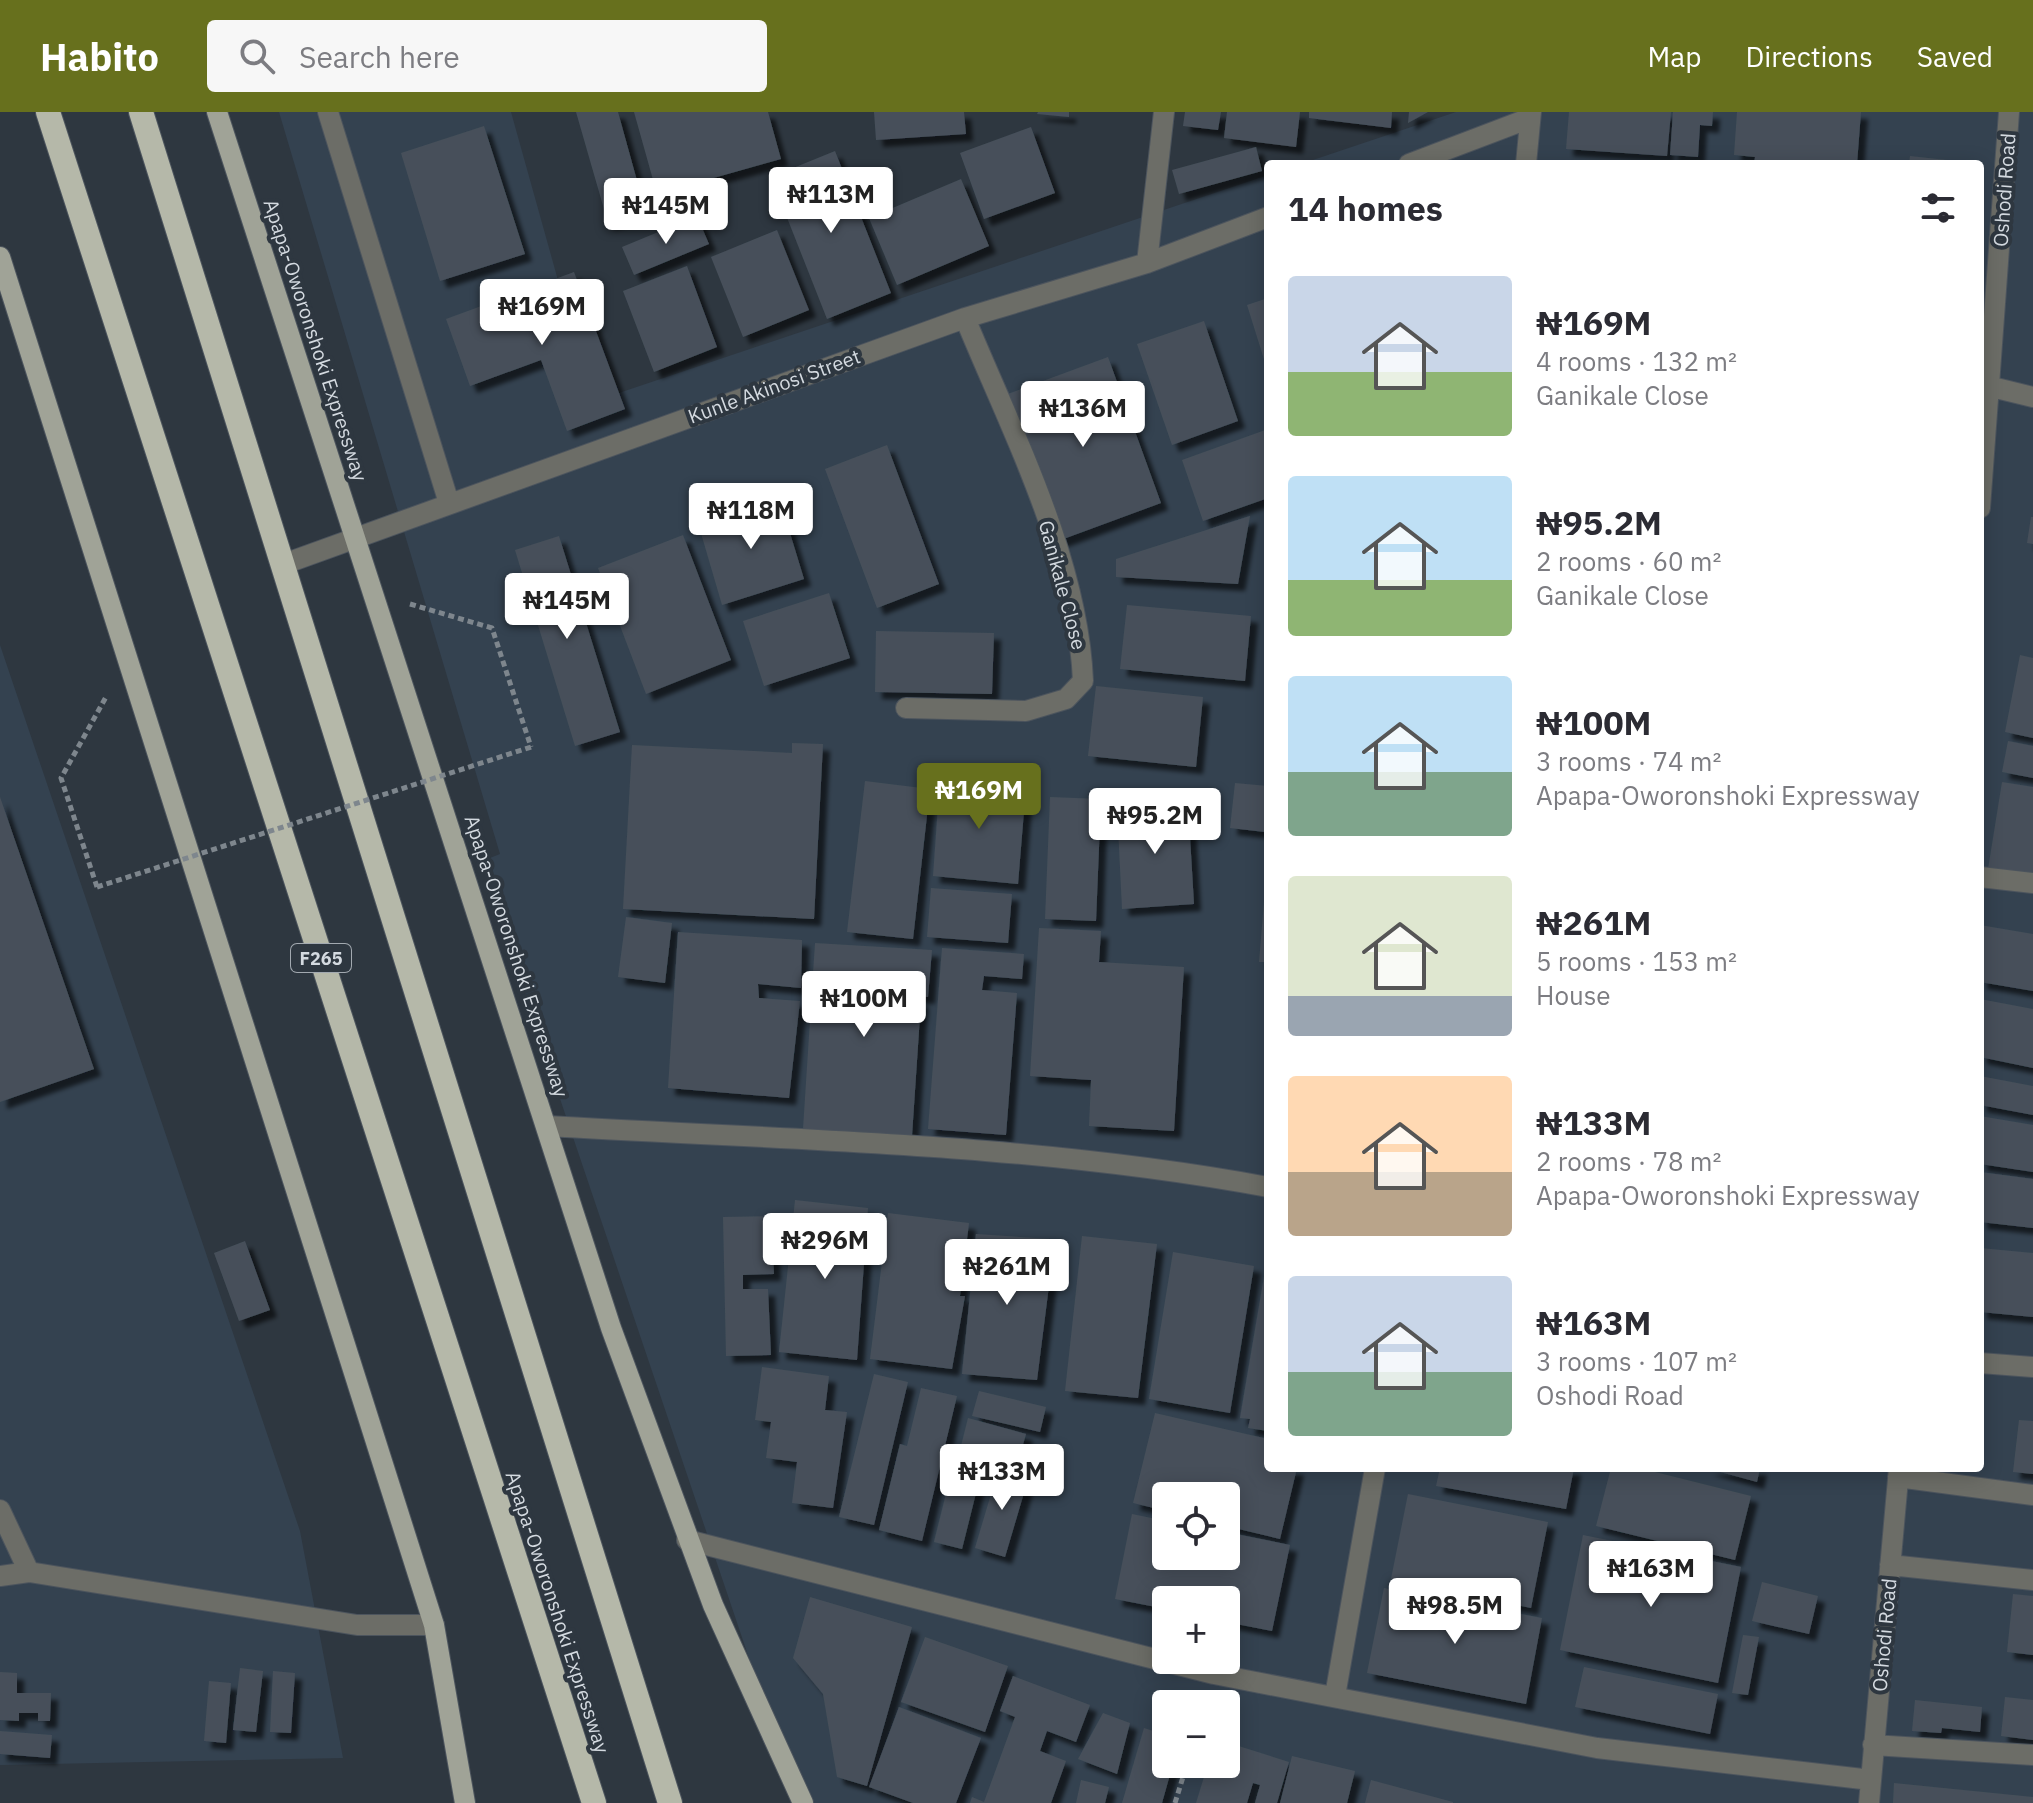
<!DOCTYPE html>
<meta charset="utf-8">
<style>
:root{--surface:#fff;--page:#f7f7f7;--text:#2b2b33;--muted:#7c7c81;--accent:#67701d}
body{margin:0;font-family:"IBM Plex Sans",sans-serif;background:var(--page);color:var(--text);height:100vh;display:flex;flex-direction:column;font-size:30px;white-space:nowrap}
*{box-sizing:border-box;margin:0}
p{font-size:26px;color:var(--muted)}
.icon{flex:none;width:44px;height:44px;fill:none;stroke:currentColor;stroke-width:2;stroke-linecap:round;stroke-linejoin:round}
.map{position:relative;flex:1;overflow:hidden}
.side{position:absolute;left:1264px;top:48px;width:720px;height:1312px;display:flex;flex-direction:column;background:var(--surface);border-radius:8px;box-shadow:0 4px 20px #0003}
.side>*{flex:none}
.fabs{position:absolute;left:1152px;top:1370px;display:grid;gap:16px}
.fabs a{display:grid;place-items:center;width:88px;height:88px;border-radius:8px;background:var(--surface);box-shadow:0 4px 20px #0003;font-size:40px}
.price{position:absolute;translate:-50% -68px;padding:0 18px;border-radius:8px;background:#fff;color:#222;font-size:26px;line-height:52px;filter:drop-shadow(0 2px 4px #0008)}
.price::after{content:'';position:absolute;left:50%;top:48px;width:24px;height:18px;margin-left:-12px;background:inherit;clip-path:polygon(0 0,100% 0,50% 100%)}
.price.active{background:var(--accent);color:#fff}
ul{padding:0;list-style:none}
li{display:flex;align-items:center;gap:24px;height:200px;padding:0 24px}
li span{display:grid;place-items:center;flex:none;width:224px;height:160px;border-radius:8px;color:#555}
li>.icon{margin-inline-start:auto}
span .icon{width:96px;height:96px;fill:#fffc;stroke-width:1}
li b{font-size:34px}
h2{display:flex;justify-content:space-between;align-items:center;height:96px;padding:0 24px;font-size:34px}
header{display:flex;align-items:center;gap:48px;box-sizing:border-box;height:112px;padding:0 40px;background:var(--accent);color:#fff}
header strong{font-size:38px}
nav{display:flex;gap:44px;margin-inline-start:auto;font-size:28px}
.search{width:560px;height:72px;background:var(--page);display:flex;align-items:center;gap:20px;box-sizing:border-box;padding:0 28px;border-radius:8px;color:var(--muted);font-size:30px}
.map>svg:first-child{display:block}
.built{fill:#344250;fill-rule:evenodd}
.building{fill:#46505a;filter:url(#shadow)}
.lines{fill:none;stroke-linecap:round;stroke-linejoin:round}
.minor-casing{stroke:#4c545d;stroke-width:22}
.major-casing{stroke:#4c545d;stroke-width:22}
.highway-casing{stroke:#4c545d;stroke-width:26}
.path{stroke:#7e868d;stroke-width:5;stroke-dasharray:6 4;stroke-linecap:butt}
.minor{stroke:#6c6d67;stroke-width:20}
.major{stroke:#a0a397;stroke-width:20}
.highway{stroke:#b5b8a9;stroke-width:24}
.path-bridge{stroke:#7e868d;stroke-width:5;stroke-dasharray:6 4;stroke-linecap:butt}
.labels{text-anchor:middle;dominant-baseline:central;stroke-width:8;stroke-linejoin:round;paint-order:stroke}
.shield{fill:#2e3740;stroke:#a2a9b0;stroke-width:2}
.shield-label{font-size:18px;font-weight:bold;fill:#d4dae0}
.street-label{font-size:20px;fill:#d4dae0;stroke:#2e3740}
</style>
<header>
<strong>Habito</strong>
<div class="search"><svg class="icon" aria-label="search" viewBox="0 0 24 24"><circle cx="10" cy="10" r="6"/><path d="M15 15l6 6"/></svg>Search here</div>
<nav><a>Map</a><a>Directions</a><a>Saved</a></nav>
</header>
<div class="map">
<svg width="2033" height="1691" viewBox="0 0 2033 1691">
<defs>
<filter id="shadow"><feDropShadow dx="7" dy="7" stdDeviation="2" flood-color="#0009"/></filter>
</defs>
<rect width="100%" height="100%" fill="#2e3740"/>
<!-- built -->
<path class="built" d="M 279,0 L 511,0 L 592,290 L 1268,63 L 1268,1356 L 1980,1356 L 1980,52 L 1301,52 L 1456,0 L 2033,0 L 2033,1691 L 798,1691 L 480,750 L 500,742 ZM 1166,1384 L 1226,1384 L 1226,1444 L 1166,1444 ZM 1166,1488 L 1226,1488 L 1226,1548 L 1166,1548 ZM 1166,1592 L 1226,1592 L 1226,1652 L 1166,1652 Z
M 0,533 L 300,1419 L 343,1646 L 0,1653 Z"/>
<!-- building -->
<path class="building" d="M 576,0 L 618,0 L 646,101 L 608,111 Z
M 634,0 L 768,0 L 781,47 L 657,82 Z
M 874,0 L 964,0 L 966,22 L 876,28 Z
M 1038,0 L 1069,0 L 1069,5 L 1037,2 Z
M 1185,0 L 1221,0 L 1218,18 L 1183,14 Z
M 1227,0 L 1300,0 L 1296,35 L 1224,26 Z
M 1309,0 L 1392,0 L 1391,16 L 1309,6 Z
M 1409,0 L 1428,0 L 1408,11 Z
M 1569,0 L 1671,0 L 1667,44 L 1566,37 Z
M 1673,0 L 1713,0 L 1712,14 L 1700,13 L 1698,45 L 1670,43 Z
M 1737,0 L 1861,0 L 1857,52 L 1754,52 L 1755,45 L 1734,43 Z
M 484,14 L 525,142 L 440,169 L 401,41 Z
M 1031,15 L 1055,81 L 984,107 L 960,41 Z
M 1256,35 L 1262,59 L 1179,82 L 1172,58 Z
M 835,39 L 891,181 L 827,207 L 771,65 Z
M 1910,44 L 1947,48 L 1946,52 L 1909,52 Z
M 961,67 L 989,134 L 897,173 L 869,106 Z
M 697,104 L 709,132 L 634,163 L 622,135 Z
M 777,118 L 809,198 L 743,225 L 711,145 Z
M 687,154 L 717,235 L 654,260 L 623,179 Z
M 574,160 L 625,297 L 567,319 L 541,248 L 470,274 L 446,207 Z
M 1268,186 L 1268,257 L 1267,257 L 1247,193 Z
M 1204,209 L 1238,309 L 1172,333 L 1137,232 Z
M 1108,245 L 1161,391 L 1058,429 L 1005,283 Z
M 1268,317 L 1268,386 L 1203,409 L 1182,348 Z
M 887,333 L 939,472 L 877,496 L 825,357 Z
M 779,385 L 804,467 L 722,493 L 698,411 Z
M 1250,404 L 1238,472 L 1116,465 L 1116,447 Z
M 2031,405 L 2033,405 L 2033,432 L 2027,431 Z
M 683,423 L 731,548 L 646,582 L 598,456 Z
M 559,424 L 620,620 L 575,634 L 515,438 Z
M 829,481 L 850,546 L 764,574 L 743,509 Z
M 1127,493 L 1251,504 L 1245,569 L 1120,557 Z
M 876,519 L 994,521 L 992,582 L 875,580 Z
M 2020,543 L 2033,546 L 2033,626 L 2005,620 Z
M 1096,574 L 1203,585 L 1196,655 L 1088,644 Z
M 2008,629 L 2033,634 L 2033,666 L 2002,660 Z
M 792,631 L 823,632 L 814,807 L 623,797 L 632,633 L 792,641 Z
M 940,667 L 1026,675 L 1018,772 L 933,764 Z
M 865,669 L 930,677 L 913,827 L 847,820 Z
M 2002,670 L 2033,675 L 2033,764 L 1988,757 Z
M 1235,671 L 1268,674 L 1265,720 L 1230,716 Z
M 0,685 L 94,957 L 0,990 Z
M 1050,685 L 1101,687 L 1096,809 L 1045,807 Z
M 1188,691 L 1194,792 L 1122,797 L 1117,695 Z
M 931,776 L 1012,782 L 1008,831 L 927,825 Z
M 1264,790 L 1268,790 L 1268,850 L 1259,850 Z
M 626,805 L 672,811 L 665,871 L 618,865 Z
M 1980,813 L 2033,822 L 2033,879 L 1980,870 Z
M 1039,816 L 1101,819 L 1099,850 L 1184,855 L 1174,1019 L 1089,1014 L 1091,968 L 1030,964 Z
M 678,820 L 802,828 L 801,876 L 758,872 L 759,886 L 800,889 L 789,986 L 668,976 Z
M 815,831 L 932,838 L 928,885 L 867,881 L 867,885 L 921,889 L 912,1024 L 803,1017 Z
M 942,836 L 1024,842 L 1022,867 L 984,864 L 982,878 L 1017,881 L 1006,1023 L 928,1017 Z
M 1980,887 L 2033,897 L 2033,956 L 1980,945 Z
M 1980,964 L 2033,974 L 2033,1003 L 1980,993 Z
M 1980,1004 L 2033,1013 L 2033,1060 L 1980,1052 Z
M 1980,1060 L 2033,1067 L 2033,1116 L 1980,1110 Z
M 795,1088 L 868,1096 L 857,1248 L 779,1240 Z
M 888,1101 L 969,1111 L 960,1184 L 965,1184 L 952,1257 L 870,1247 Z
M 779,1104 L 780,1141 L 773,1141 L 774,1162 L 743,1163 L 743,1177 L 768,1177 L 771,1243 L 726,1244 L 723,1105 Z
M 976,1122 L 1050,1127 L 1045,1166 L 1050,1166 L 1037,1268 L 962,1262 Z
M 1082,1124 L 1157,1132 L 1138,1286 L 1065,1279 Z
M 245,1129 L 270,1198 L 239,1209 L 214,1141 Z
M 1980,1136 L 2033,1141 L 2033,1205 L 1980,1200 Z
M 1173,1140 L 1254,1154 L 1230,1301 L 1149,1287 Z
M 1266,1153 L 1268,1153 L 1268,1319 L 1248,1316 L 1250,1307 L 1240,1306 Z
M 762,1255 L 829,1264 L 825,1298 L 847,1300 L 833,1396 L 792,1391 L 797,1350 L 766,1346 L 771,1310 L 755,1308 Z
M 874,1262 L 908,1270 L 874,1413 L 839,1405 Z
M 921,1276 L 957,1284 L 922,1429 L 879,1418 L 900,1332 L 907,1334 Z
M 979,1279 L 1046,1295 L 1040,1320 L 972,1304 Z
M 1155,1301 L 1268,1327 L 1268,1356 L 1297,1356 L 1280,1427 L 1226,1414 L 1226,1384 L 1166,1384 L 1166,1399 L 1133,1391 Z
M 968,1306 L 1026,1322 L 1016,1357 L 959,1342 Z
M 2019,1308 L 2033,1309 L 2033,1362 L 2013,1360 Z
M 954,1350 L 982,1357 L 962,1437 L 934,1430 Z
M 999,1355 L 1029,1364 L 1005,1445 L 975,1436 Z
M 1440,1356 L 1574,1356 L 1566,1397 L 1436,1374 Z
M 1611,1356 L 1639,1356 L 1751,1384 L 1735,1448 L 1596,1414 Z
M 1706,1356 L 1760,1356 L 1757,1370 Z
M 1408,1382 L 1548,1410 L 1531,1496 L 1391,1467 Z
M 1132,1402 L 1166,1409 L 1166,1444 L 1226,1444 L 1226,1420 L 1290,1433 L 1272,1519 L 1226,1510 L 1226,1488 L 1166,1488 L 1166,1497 L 1115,1487 Z
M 1583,1423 L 1741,1455 L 1718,1571 L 1560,1538 Z
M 1762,1470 L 1818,1484 L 1809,1522 L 1752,1509 Z
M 1384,1476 L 1542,1506 L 1526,1592 L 1367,1561 Z
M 2013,1482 L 2033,1484 L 2033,1543 L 2007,1540 Z
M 810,1485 L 912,1515 L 867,1674 L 837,1665 L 823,1582 L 793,1546 Z
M 1743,1523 L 1759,1525 L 1748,1583 L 1732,1581 Z
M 925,1525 L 1008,1554 L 985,1620 L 901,1590 Z
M 1584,1555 L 1718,1582 L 1710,1622 L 1575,1595 Z
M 240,1556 L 263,1559 L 256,1620 L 233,1618 Z
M 273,1559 L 295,1561 L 291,1621 L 270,1620 Z
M 0,1560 L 17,1561 L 17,1581 L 51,1581 L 50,1609 L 38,1609 L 38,1601 L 19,1601 L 19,1609 L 0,1608 Z
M 1013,1564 L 1090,1593 L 1076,1630 L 1047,1619 L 1040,1639 L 1066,1649 L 1051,1691 L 970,1691 L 972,1685 L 984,1690 L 1015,1605 L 1000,1599 Z
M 209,1569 L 231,1571 L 226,1631 L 204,1629 Z
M 2005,1585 L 2033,1588 L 2033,1628 L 2001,1624 Z
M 1915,1588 L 1982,1595 L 1980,1620 L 1942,1616 L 1941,1621 L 1912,1619 Z
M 899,1595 L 981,1626 L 956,1691 L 913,1691 L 869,1675 Z
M 1103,1601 L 1130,1611 L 1117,1662 L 1078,1647 Z
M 1144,1616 L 1166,1623 L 1166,1652 L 1173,1652 L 1162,1691 L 1122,1691 Z
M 0,1619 L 52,1623 L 50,1646 L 0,1642 Z
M 1226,1630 L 1289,1650 L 1277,1691 L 1255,1691 L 1260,1673 L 1253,1671 L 1247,1691 L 1196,1691 L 1208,1652 L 1226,1652 Z
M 1292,1644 L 1355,1659 L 1347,1691 L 1280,1691 Z
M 1081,1668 L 1109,1675 L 1105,1691 L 1076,1691 Z
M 1371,1668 L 1453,1690 L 1453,1691 L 1365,1691 Z
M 1894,1671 L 2033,1685 L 2033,1691 L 1893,1691 Z"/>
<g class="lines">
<!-- minor casing -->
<g class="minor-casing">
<path id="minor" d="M 328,0 L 449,391
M 1409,52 L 1530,6
M 1526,52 L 1531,0
M 1147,151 L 1164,0
M 1992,275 L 2033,285
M 1980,396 L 2009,0
M 284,452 L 965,206 L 1147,151 L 1268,105
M 906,596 L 1026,599 L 1066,587 L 1083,569 C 1078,446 1011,318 965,206
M 1980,765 L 2033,771
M 547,1014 C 787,1028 1031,1031 1268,1075
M 1980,1251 L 2033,1255
M 1898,1365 L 2033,1383
M 0,1398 L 29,1460 L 357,1513 L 434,1513
M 687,1428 L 1214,1562 L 1597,1636 L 1871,1668
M 1890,1453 L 2033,1468
M 0,1464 L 29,1460
M 1335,1584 L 1375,1356
M 1873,1633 L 2033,1643
M 1869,1691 L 1899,1356"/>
</g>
<!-- major casing -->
<g class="major-casing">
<path id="major" d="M 217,0 L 611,1216 L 713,1493 L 803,1691
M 0,145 L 434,1513 L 465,1691"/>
</g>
<!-- highway casing -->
<g class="highway-casing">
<path id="highway" d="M 48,0 L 594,1691
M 141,0 L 670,1691"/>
</g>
<!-- path -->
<path class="path" d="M 410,492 L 492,516 L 531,635
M 97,775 L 61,666 L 106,585
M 1175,1691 L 1187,1652"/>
<!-- minor -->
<use href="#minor" class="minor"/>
<!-- major -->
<use href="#major" class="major"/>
<!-- highway -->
<use href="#highway" class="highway"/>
<!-- path-bridge -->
<path class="path-bridge" d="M 97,775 L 531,635"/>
</g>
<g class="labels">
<!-- shield labels -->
<rect class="shield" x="291" y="832" width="60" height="28" rx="6"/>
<g class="shield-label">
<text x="321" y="846">F265</text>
</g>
<!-- street labels -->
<g class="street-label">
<text transform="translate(2004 78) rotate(-86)">Oshodi Road</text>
<text transform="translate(316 228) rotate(72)">Apapa-Oworonshoki Expressway</text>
<text transform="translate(774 274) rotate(-20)">Kunle Akinosi Street</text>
<text transform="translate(1063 473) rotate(75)">Ganikale Close</text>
<text transform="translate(517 844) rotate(72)">Apapa-Oworonshoki Expressway</text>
<text transform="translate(558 1500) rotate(72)">Apapa-Oworonshoki Expressway</text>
<text transform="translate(1884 1523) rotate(-85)">Oshodi Road</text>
</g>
</g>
</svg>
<div class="fabs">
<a><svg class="icon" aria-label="locate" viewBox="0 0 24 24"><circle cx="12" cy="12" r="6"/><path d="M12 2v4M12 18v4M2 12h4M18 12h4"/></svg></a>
<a>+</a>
<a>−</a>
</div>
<b class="price" style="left:831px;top:123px">₦113M</b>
<b class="price" style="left:666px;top:134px">₦145M</b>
<b class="price" style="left:542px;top:235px">₦169M</b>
<b class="price" style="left:1083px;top:337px">₦136M</b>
<b class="price" style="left:751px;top:439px">₦118M</b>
<b class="price" style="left:567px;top:529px">₦145M</b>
<b class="price active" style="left:979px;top:719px">₦169M</b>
<b class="price" style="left:1155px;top:744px">₦95.2M</b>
<b class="price" style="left:864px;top:927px">₦100M</b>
<b class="price" style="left:825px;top:1169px">₦296M</b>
<b class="price" style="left:1007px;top:1195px">₦261M</b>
<b class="price" style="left:1002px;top:1400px">₦133M</b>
<b class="price" style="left:1651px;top:1497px">₦163M</b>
<b class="price" style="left:1455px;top:1534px">₦98.5M</b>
<section class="side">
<h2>14 homes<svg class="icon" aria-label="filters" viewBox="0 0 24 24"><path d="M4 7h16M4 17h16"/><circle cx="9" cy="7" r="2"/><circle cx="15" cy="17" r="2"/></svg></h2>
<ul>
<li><span style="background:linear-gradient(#c9d6e8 60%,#8fb573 0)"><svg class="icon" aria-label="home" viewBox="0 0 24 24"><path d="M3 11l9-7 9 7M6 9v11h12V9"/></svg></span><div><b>₦169M</b><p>4 rooms · 132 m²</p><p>Ganikale Close</p></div></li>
<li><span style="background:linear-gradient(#bfe0f5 65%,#8fb573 0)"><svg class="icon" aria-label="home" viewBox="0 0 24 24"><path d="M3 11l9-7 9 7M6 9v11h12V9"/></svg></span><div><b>₦95.2M</b><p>2 rooms · 60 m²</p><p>Ganikale Close</p></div></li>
<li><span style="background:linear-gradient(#bfe0f5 60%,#7fa58c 0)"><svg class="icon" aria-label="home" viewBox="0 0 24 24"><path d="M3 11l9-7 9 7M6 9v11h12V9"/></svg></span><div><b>₦100M</b><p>3 rooms · 74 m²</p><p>Apapa-Oworonshoki Expressway</p></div></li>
<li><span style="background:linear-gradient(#dfe7d0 75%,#9aa5b1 0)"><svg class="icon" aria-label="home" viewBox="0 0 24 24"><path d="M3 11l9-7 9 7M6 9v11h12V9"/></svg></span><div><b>₦261M</b><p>5 rooms · 153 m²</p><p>House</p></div></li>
<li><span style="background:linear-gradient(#ffd9b3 60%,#b9a48a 0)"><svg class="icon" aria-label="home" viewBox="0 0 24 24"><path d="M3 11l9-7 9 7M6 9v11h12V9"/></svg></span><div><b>₦133M</b><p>2 rooms · 78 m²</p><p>Apapa-Oworonshoki Expressway</p></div></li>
<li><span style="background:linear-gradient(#c9d6e8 60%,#7fa58c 0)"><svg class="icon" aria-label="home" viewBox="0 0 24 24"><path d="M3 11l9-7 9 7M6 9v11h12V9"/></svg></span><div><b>₦163M</b><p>3 rooms · 107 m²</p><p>Oshodi Road</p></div></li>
</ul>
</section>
</div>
